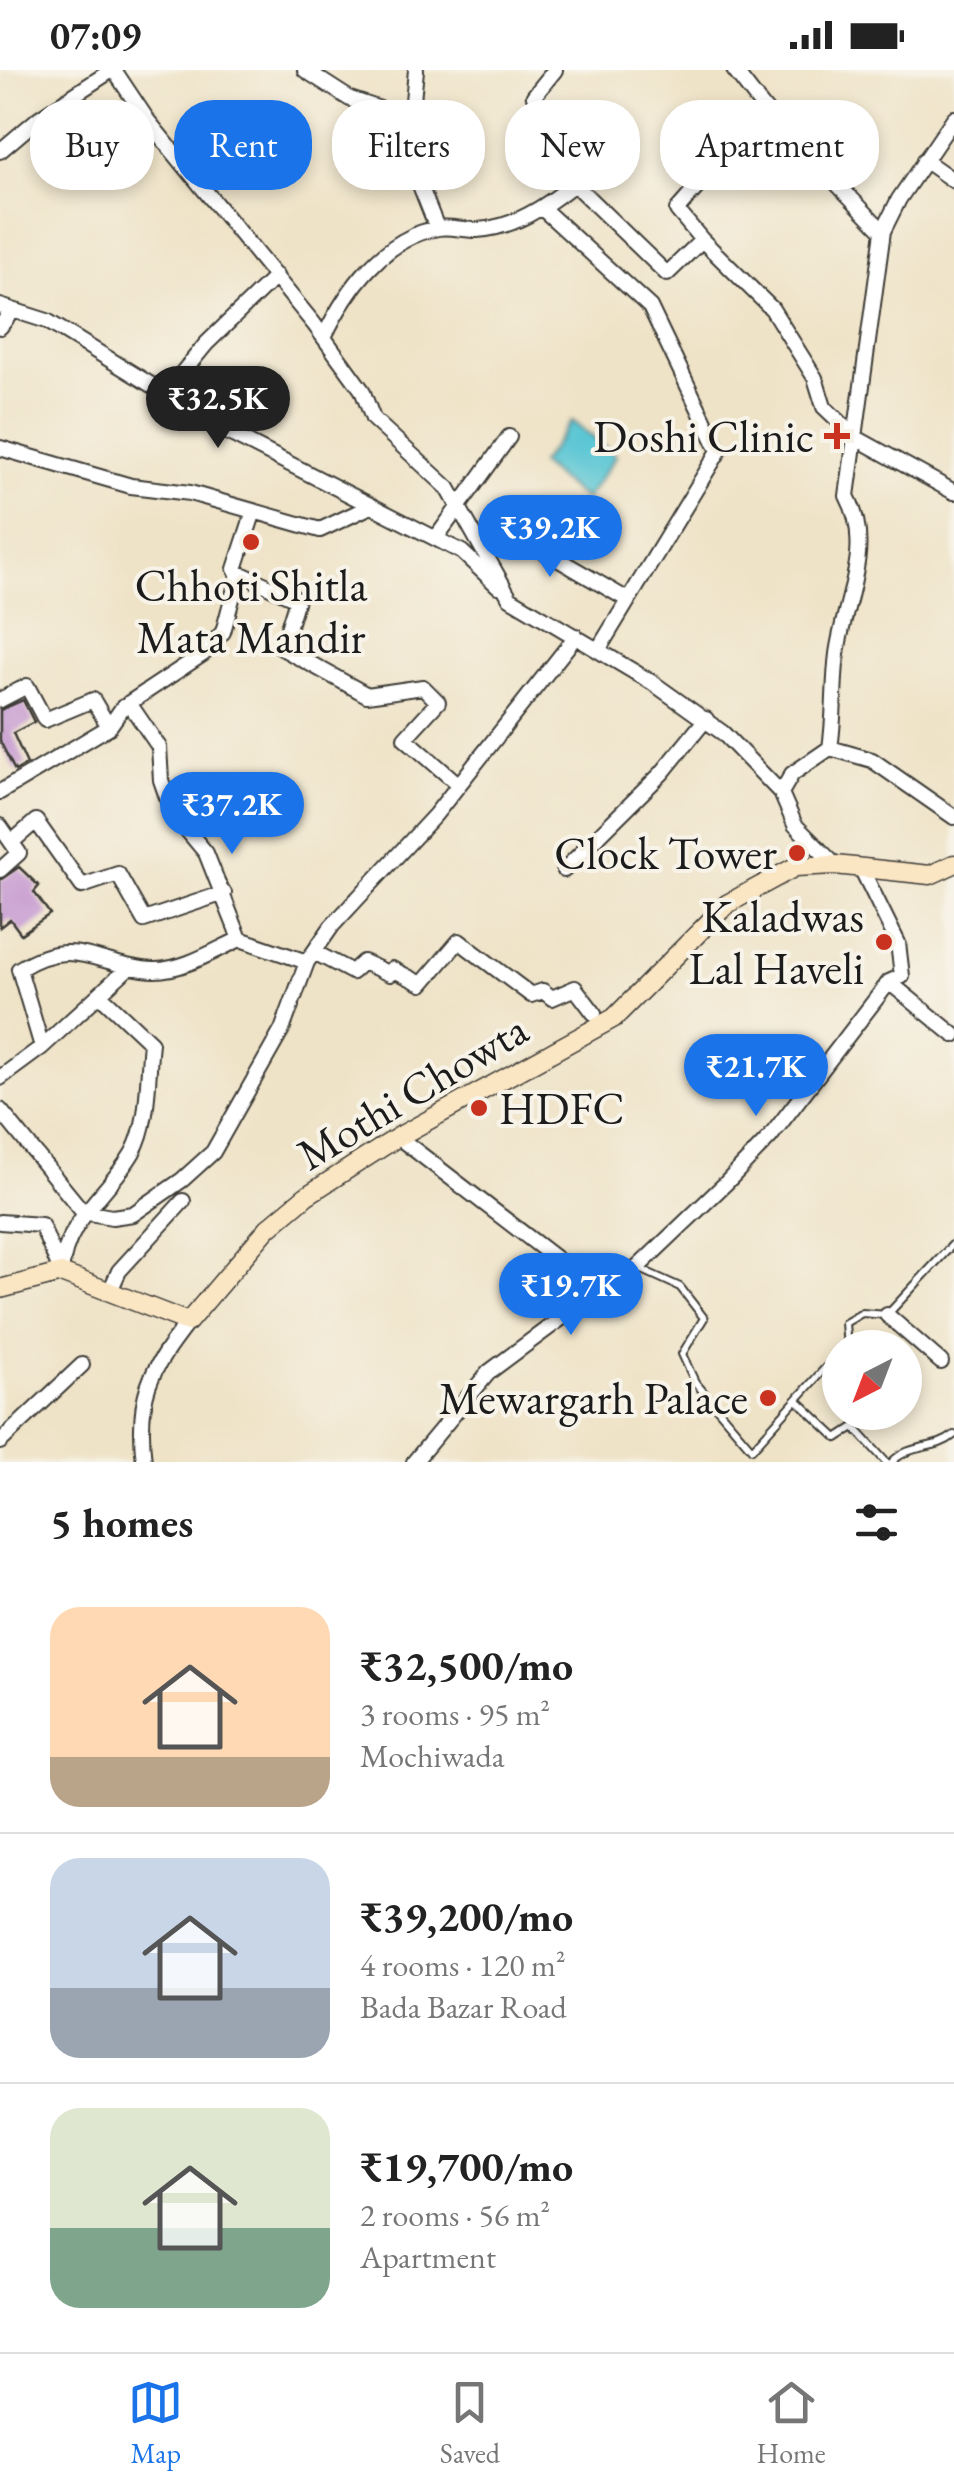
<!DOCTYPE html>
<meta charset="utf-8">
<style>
:root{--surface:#fff;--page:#f6f6f6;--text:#222;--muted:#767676;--line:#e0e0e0;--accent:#1a73e8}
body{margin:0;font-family:"EB Garamond",serif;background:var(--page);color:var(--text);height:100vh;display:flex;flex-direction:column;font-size:38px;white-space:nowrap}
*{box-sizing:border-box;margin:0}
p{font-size:32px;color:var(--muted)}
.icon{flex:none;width:55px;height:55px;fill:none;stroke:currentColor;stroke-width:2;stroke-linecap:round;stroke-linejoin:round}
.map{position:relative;height:1392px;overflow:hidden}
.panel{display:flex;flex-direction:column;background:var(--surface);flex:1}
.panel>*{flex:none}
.top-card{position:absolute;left:30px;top:30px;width:895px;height:90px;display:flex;gap:20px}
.needle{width:65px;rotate:222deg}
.tools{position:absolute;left:822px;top:1260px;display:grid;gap:20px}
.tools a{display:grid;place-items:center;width:100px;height:100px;border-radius:50%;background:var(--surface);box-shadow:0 5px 15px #0003;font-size:50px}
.price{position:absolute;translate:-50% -85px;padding:0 22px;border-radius:35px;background:var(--accent);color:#fff;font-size:32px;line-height:65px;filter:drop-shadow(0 2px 5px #0008)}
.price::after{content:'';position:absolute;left:50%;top:60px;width:30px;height:22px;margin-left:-15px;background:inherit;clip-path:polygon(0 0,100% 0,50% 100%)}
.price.on{background:#222;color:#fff}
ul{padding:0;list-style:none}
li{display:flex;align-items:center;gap:30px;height:250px;padding:0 50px}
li+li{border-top:2px solid var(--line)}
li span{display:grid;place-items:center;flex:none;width:280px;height:200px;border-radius:30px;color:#555}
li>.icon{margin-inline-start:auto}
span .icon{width:120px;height:120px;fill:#fffc;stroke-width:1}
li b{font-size:42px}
h2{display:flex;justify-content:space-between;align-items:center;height:120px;padding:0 50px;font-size:42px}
.tag{padding:0 35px;border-radius:40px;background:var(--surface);box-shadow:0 5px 15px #0003;font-size:35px;line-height:90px}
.tag.on{background:var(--accent);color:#fff}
.status{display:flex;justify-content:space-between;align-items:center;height:70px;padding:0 50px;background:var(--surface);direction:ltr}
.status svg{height:28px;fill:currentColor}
.tabs{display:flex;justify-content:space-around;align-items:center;height:140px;border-top:2px solid var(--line);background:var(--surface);font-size:28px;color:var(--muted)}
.tabs a{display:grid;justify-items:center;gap:5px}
.tabs .on{color:var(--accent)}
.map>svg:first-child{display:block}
.water{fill:#5ac6d4;stroke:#3b7178;stroke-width:2.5}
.building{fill:#c191ce}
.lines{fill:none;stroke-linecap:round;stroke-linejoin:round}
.lane-casing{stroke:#3c3a36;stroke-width:10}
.street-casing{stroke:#3c3a36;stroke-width:18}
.secondary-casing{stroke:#3c3a36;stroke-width:21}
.lane{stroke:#fff;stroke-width:6}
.street{stroke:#fff;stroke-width:14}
.secondary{stroke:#fbe6c4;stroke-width:18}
.poi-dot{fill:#c8321e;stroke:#f7f3e8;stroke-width:4}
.labels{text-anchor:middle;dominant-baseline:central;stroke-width:8;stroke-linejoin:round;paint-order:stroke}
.poi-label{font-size:45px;fill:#1c1c1c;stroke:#f7f3e8;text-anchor:end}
.street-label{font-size:45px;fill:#1c1c1c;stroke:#f7f3e8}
</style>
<div class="status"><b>07:09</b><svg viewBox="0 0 49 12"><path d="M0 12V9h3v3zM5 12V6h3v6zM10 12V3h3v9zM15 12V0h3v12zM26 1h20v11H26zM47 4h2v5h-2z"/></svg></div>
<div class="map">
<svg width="954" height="1392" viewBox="0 0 954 1392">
<rect width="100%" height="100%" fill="#f7f3e8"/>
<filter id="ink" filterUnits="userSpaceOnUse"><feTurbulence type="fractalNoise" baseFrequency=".01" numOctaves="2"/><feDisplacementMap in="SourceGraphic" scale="20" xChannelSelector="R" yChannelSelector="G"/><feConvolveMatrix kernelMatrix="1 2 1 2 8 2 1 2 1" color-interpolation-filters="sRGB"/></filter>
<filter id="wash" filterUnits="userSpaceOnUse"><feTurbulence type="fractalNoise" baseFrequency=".0048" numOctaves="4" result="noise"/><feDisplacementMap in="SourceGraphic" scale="40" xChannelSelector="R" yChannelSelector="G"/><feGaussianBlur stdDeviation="2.25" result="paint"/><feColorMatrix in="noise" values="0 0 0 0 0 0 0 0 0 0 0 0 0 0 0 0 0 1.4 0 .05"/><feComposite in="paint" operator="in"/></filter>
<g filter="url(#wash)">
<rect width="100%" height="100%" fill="#efe3c7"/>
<!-- water -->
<path class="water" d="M 572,351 L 616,386 L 585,430 L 540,394 Z"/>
<g id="blocks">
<!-- building -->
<path class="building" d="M 23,630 L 34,652 L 13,663 L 27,694 L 15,701 L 0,671 L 0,640 Z
M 19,797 L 39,816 L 34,822 L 50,844 L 21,864 L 10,849 L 0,857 L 0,810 Z"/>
</g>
</g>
<g filter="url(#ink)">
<use href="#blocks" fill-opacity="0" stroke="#3c3a36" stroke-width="2.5"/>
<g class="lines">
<!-- lane casing -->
<g class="lane-casing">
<path id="lane" d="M 638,1198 L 680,1217 L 704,1248 L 682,1284 L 695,1312 L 752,1379 L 825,1298 L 840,1287
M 847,1278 L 845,1253 L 862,1243 L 887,1245 L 954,1173
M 798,1331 L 837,1368 L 854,1357 L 886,1392
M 892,1392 C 910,1373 935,1381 954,1365"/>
</g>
<!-- street casing -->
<g class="street-casing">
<path id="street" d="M 114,0 L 148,51 L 314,254 L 362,320 L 373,349 L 448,418 L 510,528 L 653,613 L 723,663 L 781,723 L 795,755 L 835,795
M 305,0 L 350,29 L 383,40 L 400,65 L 437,158
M 555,0 L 534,26 L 565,73 L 574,114 L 667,204 L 702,170 L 772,239 L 815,308 L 824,337 L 858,369 L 954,422
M 765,40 L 883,161
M 400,65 L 412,41 L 416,0
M 0,81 L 39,48 L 112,0
M 924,90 L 954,111
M 543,139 L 650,237 L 719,381 L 598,580
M 702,170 L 677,140 L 765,40 L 734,0
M 0,236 L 47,251 L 231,364 L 462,482 L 498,516
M 0,257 L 12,241
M 324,267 C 346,221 383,168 438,158 C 450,156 464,160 477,160 C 514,158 546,136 574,114
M 164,325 L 206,274 L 276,206
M 0,378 L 131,416 L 190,423 L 320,460 L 371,436
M 494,452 L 628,530
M 436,468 L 509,367
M 239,503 L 297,529 L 282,578 L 367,625 L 423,617 L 438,632 L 405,668 L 459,715
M 0,630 L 27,616 L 45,650 L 93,630 L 109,657
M 830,678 L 872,690 L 954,747
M 0,722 L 109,657 L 123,637
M 781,723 L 792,704 L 830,678 C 835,647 833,615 837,584 C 844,531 875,477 847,426 L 883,161 L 899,129 L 954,48
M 0,756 L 19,783 L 0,800
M 12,772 L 36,751 L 82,816 L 118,804 L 144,850 L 224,823
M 564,800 L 662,703 L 706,649
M 240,869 L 206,783 L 172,742 L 161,710 L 159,677 L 129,633 L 203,584 L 223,562 L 239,503 L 235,499 L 253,444
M 314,882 L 352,902 L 363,892 L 390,904 L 392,899 L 422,914 L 459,871 L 531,925 L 543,921 L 552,928 L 575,918 L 594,943
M 889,912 L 954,965
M 42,977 L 19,899 C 74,864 99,897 153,900 C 182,901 214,881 240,869 L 307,892
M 0,1008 L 42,977 L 129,897
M 0,1040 L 83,1142 L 112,1147 L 133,1144 L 182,1110 L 213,1082 L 282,960 L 307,892 L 332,856 L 435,745 L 576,566
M 398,1067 L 598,1221
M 0,1152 L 41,1155 L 59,1197
M 61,1203 C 65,1149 108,1125 133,1082 C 150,1051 147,1007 151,973 L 100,925
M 110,1221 L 119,1201 L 183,1131
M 887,1245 L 941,1292
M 0,1372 L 82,1295
M 144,1392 C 136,1326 149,1302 188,1252
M 414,1392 L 489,1302 L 598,1221 L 637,1198 L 726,1113 L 770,1067 L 889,912 L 902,906 L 898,873 L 862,800"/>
</g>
<!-- secondary casing -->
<g class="secondary-casing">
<path id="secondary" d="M 0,1219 L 61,1203 L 188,1252 L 268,1158 L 306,1126 L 398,1067 L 614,948 L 727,834 L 795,797 L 835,795 L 930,805 L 954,794"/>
</g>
<!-- lane -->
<use href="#lane" class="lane"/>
<!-- street -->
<use href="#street" class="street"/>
<!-- secondary -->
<use href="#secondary" class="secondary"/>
</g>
</g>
<!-- markers -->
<g class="poi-dot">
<path d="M832 351h10v10h10v10h-10v10h-10v-10h-10v-10h10z"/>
<circle cx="251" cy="472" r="10"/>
<circle cx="797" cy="783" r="10"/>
<circle cx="884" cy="872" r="10"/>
<circle cx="479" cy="1038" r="10"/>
<circle cx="768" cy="1328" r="10"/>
</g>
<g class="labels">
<!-- poi labels -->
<g class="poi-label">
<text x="814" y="366">Doshi Clinic</text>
<text x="251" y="515" text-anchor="middle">Chhoti Shitla<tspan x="251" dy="52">Mata Mandir</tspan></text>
<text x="777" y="783">Clock Tower</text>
<text x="864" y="846">Kaladwas<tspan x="864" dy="52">Lal Haveli</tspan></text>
<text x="499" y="1038" text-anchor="start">HDFC</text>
<text x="748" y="1328">Mewargarh Palace</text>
</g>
<!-- street labels -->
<g class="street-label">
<text transform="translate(412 1021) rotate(-31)">Mothi Chowta</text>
</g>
</g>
</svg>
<div class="tools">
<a><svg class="needle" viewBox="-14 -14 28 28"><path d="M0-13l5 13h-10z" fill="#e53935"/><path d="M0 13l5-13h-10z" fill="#767676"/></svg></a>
</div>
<b class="price on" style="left:218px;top:381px">₹32.5K</b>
<b class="price" style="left:550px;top:510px">₹39.2K</b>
<b class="price" style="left:232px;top:787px">₹37.2K</b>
<b class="price" style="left:756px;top:1049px">₹21.7K</b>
<b class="price" style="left:571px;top:1268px">₹19.7K</b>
<div class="top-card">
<a class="tag">Buy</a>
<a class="tag on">Rent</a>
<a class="tag">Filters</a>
<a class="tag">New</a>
<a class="tag">Apartment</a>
</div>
</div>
<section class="panel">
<h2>5 homes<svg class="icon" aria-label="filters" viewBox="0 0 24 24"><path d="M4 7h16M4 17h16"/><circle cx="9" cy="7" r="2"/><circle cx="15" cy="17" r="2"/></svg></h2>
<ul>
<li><span style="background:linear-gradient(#ffd9b3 75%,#b9a48a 0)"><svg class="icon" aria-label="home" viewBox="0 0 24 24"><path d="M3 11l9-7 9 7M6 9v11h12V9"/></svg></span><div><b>₹32,500/mo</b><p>3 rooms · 95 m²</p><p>Mochiwada</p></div></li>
<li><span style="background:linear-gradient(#c9d6e8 65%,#9aa5b1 0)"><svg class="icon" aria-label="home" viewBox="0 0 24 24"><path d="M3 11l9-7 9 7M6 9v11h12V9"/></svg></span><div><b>₹39,200/mo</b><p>4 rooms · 120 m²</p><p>Bada Bazar Road</p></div></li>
<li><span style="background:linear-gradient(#dfe7d0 60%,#7fa58c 0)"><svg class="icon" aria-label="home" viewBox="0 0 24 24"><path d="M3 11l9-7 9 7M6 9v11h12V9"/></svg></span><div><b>₹19,700/mo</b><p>2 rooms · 56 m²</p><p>Apartment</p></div></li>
</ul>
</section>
<nav class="tabs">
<a class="on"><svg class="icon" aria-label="map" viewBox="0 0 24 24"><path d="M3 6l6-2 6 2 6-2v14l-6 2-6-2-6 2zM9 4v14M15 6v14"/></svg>Map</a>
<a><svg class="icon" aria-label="saved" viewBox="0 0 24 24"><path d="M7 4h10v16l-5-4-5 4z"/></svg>Saved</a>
<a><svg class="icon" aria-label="home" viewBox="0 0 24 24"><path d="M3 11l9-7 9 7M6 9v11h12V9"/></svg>Home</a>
</nav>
